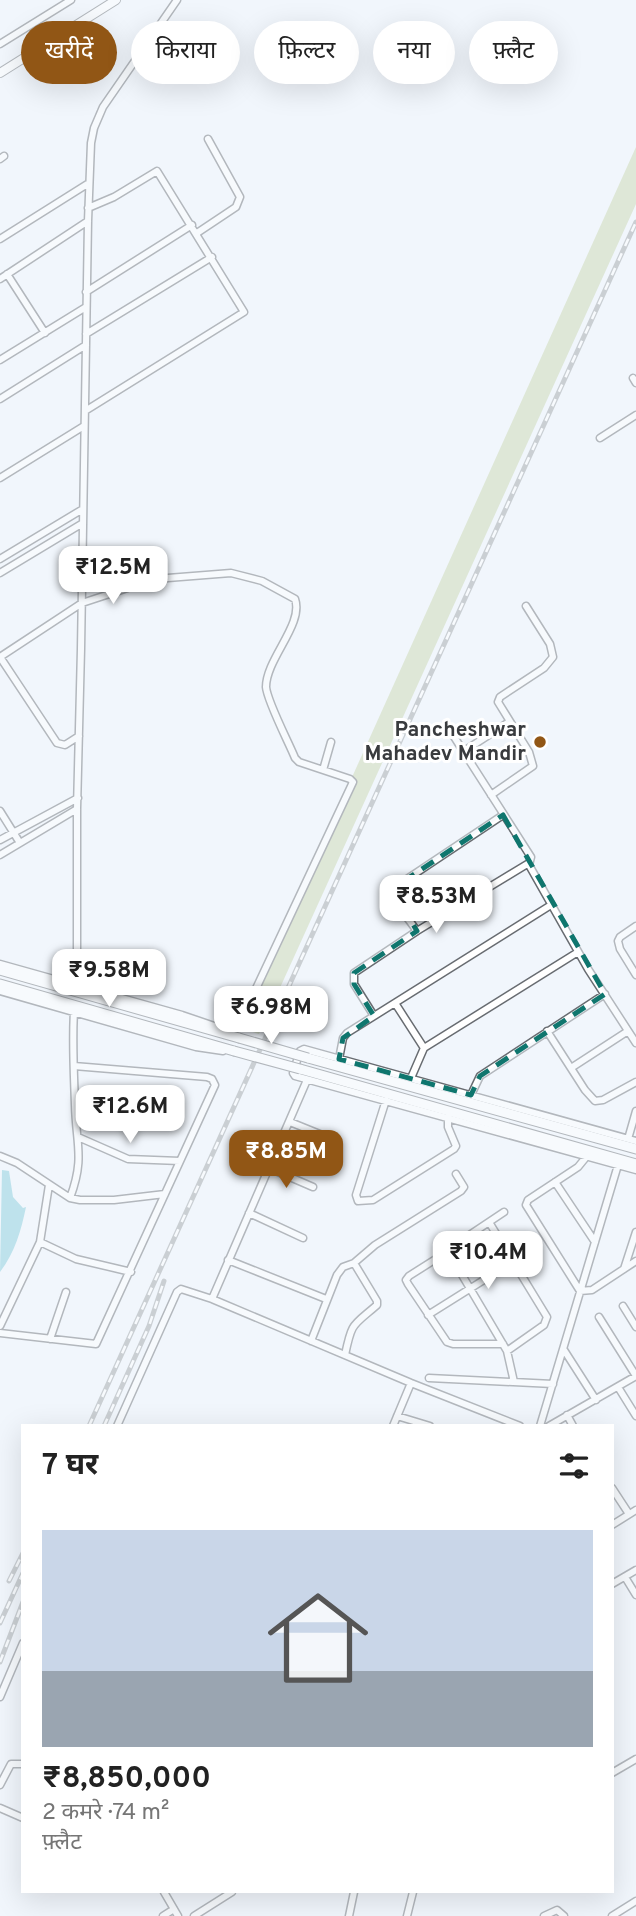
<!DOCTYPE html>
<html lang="hi">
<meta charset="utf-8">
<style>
:root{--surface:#fff;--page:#f6f6f6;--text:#222;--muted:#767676;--accent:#915615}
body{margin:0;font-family:Overpass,"Noto Sans Devanagari",sans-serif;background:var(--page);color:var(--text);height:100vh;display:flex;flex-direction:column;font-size:26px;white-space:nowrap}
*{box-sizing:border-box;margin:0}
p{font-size:23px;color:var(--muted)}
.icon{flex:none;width:38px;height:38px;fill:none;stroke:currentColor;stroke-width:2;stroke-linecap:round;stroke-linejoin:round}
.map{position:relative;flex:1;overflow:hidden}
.drawer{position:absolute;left:21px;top:1424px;width:593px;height:469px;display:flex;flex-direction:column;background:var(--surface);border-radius:0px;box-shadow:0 7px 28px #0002}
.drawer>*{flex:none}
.guide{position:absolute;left:21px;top:21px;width:595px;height:63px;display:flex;gap:14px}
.price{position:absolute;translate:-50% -60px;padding:0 16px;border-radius:14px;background:#fff;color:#222;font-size:23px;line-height:46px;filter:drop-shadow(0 2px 4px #0008)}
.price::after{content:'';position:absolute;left:50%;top:42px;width:21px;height:16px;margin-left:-10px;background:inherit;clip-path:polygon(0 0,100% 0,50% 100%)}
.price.current{background:var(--accent);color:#fff}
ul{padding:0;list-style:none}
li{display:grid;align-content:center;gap:14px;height:371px;padding:0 21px}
li span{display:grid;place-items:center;height:217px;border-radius:0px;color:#555}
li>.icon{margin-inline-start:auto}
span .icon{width:126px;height:126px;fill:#fffc;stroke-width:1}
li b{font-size:30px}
h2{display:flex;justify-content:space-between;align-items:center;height:84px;padding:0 21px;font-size:30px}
.tag{padding:0 24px;border-radius:32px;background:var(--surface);box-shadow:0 7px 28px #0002;font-size:24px;line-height:63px}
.tag.current{background:var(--accent);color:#fff}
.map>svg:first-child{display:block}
.green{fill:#c7d4aa}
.water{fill:#81cbda}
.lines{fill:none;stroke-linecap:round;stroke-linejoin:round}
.minor-casing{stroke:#686c71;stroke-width:9}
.tertiary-casing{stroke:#686c71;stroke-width:10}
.secondary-casing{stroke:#686c71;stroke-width:11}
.minor{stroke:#fff;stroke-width:6}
.tertiary{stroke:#fff;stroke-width:8}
.secondary{stroke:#fff;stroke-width:9}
.rail-casing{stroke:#9b9fa3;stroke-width:5}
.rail{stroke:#fff;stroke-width:2.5;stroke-dasharray:8;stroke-linecap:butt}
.secondary-bridge-casing{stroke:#686c71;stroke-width:11;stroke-linecap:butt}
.secondary-bridge{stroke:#fff;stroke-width:9}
.marked{fill:none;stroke:#0f766e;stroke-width:5;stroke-dasharray:14 9;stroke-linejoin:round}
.poi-dot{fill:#915615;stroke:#fff;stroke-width:2.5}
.labels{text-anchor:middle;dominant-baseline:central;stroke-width:6;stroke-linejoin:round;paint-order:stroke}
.poi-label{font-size:21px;font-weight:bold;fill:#393b3e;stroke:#fff;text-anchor:end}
</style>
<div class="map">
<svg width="636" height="1916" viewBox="0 0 636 1916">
<rect width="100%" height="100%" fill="#f1f6fc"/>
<!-- green -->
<path class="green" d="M 636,147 L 636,204 L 259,1034 L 239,1028 Z"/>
<!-- water -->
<path class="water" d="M 2,1170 L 9,1171 L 13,1197 L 23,1208 L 26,1207 C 21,1231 15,1252 0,1272 Z"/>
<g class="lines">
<!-- minor casing -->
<g class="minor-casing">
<path id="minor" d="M 0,44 L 71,0
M 0,159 L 4,156
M 197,233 L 236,207 L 240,197 L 208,139
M 0,239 L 89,183
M 7,274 L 45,333
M 0,279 L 88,221
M 86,292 L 192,225
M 86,334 L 212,257
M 0,360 L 86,307
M 633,378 L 636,383
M 0,399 L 86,345
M 85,411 L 244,312 L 157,171 L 114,197 L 88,208
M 600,438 L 636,415
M 0,478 L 84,426
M 0,559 L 83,509
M 0,573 L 83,523
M 0,657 L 82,603 L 155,579 L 231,573 L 262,581 L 295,599 C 304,624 266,659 266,687 C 267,701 289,743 295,758 L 299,762 L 350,779 L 353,782 L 245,1012 L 235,1023 L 223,1029
M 0,657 L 57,743 L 65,745 L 79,736
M 451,732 L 531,857 L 529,865 L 588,969 L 636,1043
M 464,751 L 509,722
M 323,770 L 331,742
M 491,795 L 533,766 L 529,752 L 498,702 L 500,697 L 544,668 L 553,657 L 550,644 L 526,606
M 0,811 L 20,843
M 0,840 L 78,798
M 0,855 L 77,809
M 636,926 L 620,937 L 618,941 L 620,949 L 636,975
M 417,931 L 392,897 L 392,889 L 503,815
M 0,964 L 182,1015 L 223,1029
M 77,985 L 77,809 L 81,649 L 88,221 L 91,143 L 94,128 L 103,107 L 177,0
M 0,991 L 196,1047 L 223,1051
M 395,1003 L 424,1048
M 374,1016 L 354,984 L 354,973 L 417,931 L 529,863
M 547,1031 L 585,1090 L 595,1101 L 603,1100 L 636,1082
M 339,1059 L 343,1038 L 347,1033 L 551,905
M 571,1068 L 628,1031
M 411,1078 L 424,1048 L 578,952
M 471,1095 L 480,1076 L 605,994
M 386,1100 L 356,1195 L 358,1201 L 373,1200 L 454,1149 L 456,1146 L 448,1127 L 448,1117
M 290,1122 L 332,1139
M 78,1137 L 128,1159 L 180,1161
M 628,1139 L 636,1111
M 636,1141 L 304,1049 L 300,1051 L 293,1073 L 295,1076 L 636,1170
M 0,1156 L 17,1163 L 70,1198 L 80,1200 L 114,1200 L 165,1194
M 587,1156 L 578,1167 L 528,1200 L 526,1205 L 580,1291 L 592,1290 L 636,1261
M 269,1168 L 313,1187
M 555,1182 L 595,1242
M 70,1198 C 85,1158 76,1145 75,1105 C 74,1074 72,1042 74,1011
M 504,1212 L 453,1246 L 450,1250 L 452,1258 L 507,1351 L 514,1382
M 249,1213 L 303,1238
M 489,1222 L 547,1317 L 544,1325 L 507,1351
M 40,1242 L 76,1259 L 131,1272
M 450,1250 L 409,1276 L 406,1280 L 408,1284 L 447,1342 L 453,1344 L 503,1344
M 228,1260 L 326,1299
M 624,1269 L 636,1232
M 212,1299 L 307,1080
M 623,1306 L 636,1327
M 428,1315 L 514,1261
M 599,1317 L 636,1376
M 0,1326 L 40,1242 L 49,1185
M 0,1333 L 96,1344 L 215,1085 L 212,1079 L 207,1077 L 74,1066
M 50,1339 L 66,1292
M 311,1341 L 337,1275 L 343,1267 L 354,1263
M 564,1350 L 596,1400
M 345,1355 C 352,1321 353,1326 377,1305 L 377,1301 L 354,1263 L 375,1245 L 461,1191 L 464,1187 L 456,1174
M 429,1378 L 553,1384
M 618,1387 L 636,1416
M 567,1415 L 573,1426
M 397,1416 L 430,1426
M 117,1426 L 177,1292 L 181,1289 L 212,1299 L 411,1383 L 520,1426
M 393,1426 L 411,1383
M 540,1426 L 618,1165
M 549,1426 L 636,1376
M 612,1488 L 629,1514
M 612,1525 L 636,1510
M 625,1577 L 636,1595
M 612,1584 L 636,1570
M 0,1697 L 23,1643
M 612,1773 L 636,1759
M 0,1785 L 11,1764 L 23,1764
M 0,1808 L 23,1818
M 164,1892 L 178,1916
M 163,1916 L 174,1909
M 194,1916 L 232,1892
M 349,1916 L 354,1892
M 407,1916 L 413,1892
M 544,1916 L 557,1910 L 564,1916
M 612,1916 L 636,1901"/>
</g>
<!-- tertiary casing -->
<g class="tertiary-casing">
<path id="tertiary" d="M 0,73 L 116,0"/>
</g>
<!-- secondary casing -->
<g class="secondary-casing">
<path id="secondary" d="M 0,970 L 239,1038
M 0,984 L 234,1051
M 308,1058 L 636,1149
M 300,1069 L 636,1164"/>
</g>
<!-- minor -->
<use href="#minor" class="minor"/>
<!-- tertiary -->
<use href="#tertiary" class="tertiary"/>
<!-- secondary -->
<use href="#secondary" class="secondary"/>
<!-- rail casing -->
<g class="rail-casing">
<path id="rail" d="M 89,1426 L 636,222
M 104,1426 L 149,1326 L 164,1281
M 9,1581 L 23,1553
M 0,1623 L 23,1573
M 0,1662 L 23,1602"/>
</g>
<!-- rail -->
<use href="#rail" class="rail"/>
<!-- secondary-bridge casing -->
<g class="secondary-bridge-casing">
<path id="secondary-bridge" d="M 239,1038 L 308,1058
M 234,1051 L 300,1069"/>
</g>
<!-- secondary-bridge -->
<use href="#secondary-bridge" class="secondary-bridge"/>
</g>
<!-- marked area -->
<path d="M0 0H636V1916H0ZM 503,815 L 605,994 L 480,1076 L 471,1095 L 339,1059 L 343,1038 L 374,1016 L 354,984 L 354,973 L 417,931 L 392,889 Z" fill="#f1f6fc" fill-opacity=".55" fill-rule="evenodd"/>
<path class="marked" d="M 503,815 L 605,994 L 480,1076 L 471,1095 L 339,1059 L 343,1038 L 374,1016 L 354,984 L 354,973 L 417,931 L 392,889 Z"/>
<!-- markers -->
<circle class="poi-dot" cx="540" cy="742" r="7"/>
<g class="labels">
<!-- poi labels -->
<g class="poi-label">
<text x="526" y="730">Pancheshwar<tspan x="526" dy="24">Mahadev Mandir</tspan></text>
</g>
</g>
</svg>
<b class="price" style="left:113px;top:606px">₹12.5M</b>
<b class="price" style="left:436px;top:935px">₹8.53M</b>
<b class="price" style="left:109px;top:1009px">₹9.58M</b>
<b class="price" style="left:271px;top:1046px">₹6.98M</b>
<b class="price" style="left:130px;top:1145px">₹12.6M</b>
<b class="price current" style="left:286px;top:1190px">₹8.85M</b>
<b class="price" style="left:488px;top:1291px">₹10.4M</b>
<div class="guide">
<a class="tag current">खरीदें</a>
<a class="tag">किराया</a>
<a class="tag">फ़िल्टर</a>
<a class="tag">नया</a>
<a class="tag">फ़्लैट</a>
</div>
<section class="drawer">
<h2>7 घर<svg class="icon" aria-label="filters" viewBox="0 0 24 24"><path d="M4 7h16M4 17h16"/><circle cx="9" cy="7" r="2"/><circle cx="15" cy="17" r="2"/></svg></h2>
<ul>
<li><span style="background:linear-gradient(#c9d6e8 65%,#9aa5b1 0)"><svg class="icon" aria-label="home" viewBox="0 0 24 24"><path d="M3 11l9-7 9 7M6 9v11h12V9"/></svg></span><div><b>₹8,850,000</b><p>2 कमरे · 74 m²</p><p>फ़्लैट</p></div></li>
</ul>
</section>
</div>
